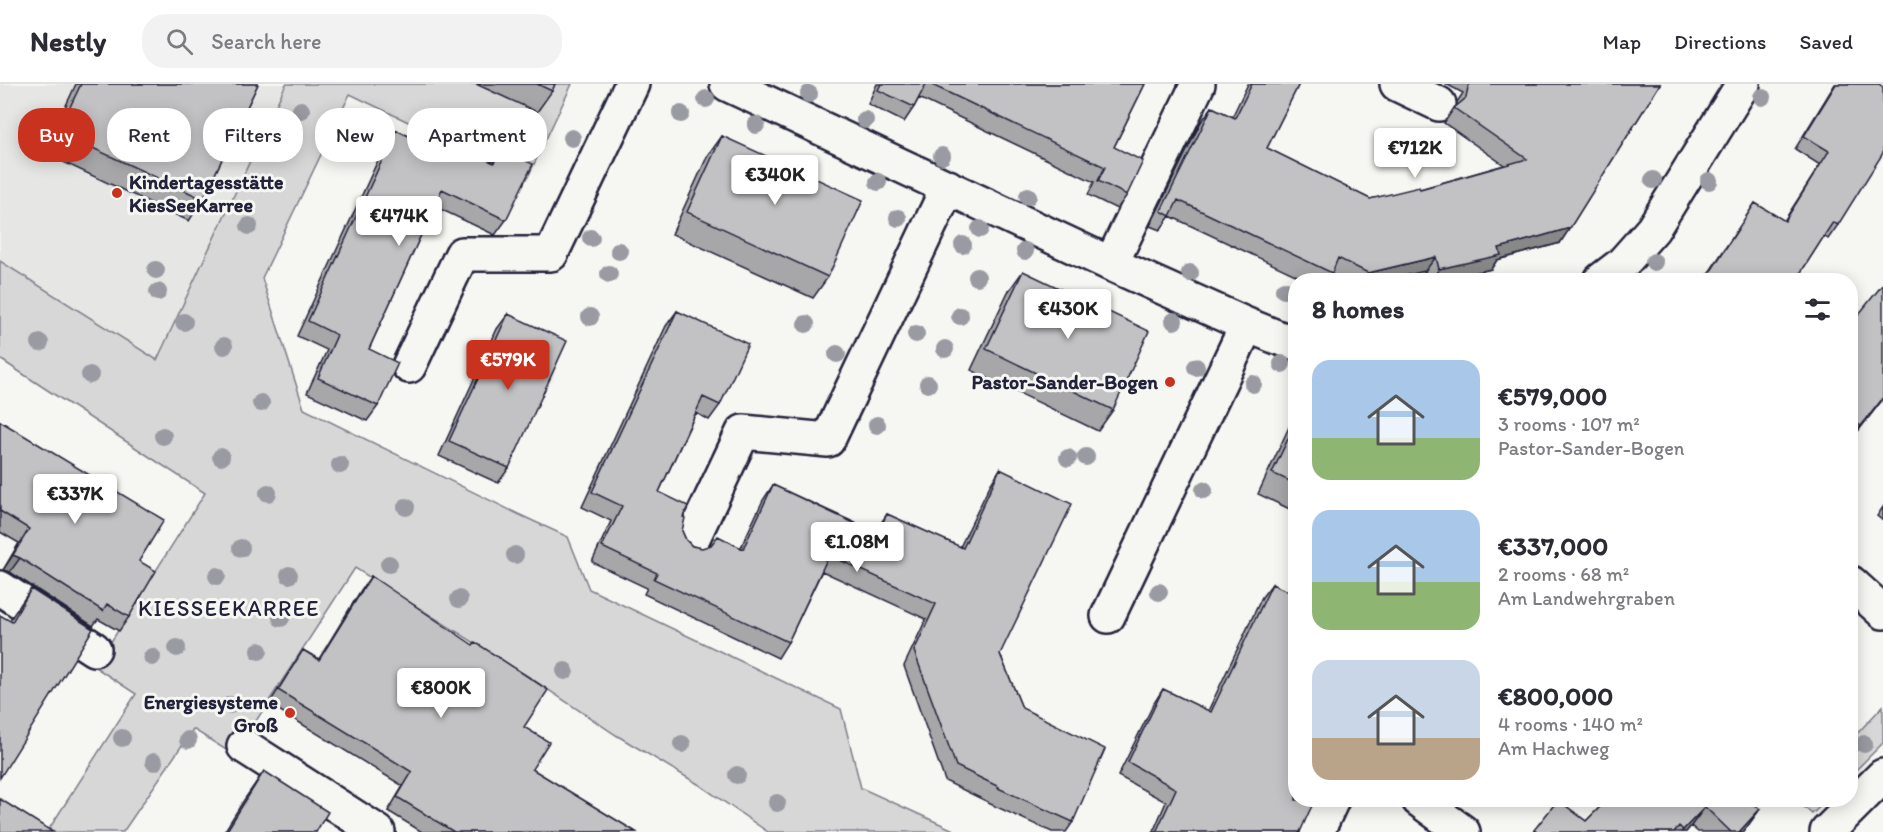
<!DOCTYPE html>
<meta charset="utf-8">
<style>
:root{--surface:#fff;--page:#f2f2f3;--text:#2b2b33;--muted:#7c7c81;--line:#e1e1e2;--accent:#c8321e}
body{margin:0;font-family:Itim,sans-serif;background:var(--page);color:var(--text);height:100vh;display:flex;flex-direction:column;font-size:22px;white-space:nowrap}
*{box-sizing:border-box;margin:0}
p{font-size:20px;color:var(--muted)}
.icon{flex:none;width:33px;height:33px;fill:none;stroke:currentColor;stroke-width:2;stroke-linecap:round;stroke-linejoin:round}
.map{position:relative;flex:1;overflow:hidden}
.drawer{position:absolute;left:1288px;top:189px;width:570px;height:534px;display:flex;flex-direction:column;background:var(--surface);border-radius:24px;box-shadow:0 3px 15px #0003}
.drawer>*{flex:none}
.top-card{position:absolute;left:18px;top:24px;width:570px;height:54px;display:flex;gap:12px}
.price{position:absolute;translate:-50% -51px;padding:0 14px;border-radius:6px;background:#fff;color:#222;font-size:20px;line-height:39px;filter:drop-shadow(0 2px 3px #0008)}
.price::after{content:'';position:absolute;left:50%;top:36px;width:18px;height:14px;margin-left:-9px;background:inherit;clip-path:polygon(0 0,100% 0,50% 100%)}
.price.selected{background:var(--accent);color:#fff}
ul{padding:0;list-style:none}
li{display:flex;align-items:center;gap:18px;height:150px;padding:0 24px}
li span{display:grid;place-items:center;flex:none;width:168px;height:120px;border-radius:18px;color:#555}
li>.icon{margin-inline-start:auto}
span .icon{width:72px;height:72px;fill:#fffc;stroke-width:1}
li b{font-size:26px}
h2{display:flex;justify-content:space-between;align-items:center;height:72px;padding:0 24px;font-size:26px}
.pill{padding:0 21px;border-radius:24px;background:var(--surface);box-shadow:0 3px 15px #0003;font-size:21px;line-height:54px}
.pill.selected{background:var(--accent);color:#fff}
header{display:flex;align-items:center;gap:36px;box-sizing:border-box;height:84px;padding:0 30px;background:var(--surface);border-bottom:2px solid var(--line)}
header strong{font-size:28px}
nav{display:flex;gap:33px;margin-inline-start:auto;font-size:21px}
.search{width:420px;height:54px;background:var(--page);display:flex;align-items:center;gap:15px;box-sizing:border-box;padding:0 21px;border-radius:24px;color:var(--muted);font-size:22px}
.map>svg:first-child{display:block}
.built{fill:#e6e6e4}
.green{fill:#d7d7d7;stroke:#7c7c89;stroke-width:1.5}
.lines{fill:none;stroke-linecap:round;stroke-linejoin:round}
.minor-casing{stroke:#22223b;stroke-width:38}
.tertiary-casing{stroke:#22223b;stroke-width:38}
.minor{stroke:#f6f6f2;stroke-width:33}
.tertiary{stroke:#f6f6f2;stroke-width:33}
.tree{fill:#9a9aa3}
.wall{fill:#a7a7a9;stroke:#22223b;stroke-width:1.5}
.shaded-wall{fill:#888889;stroke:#22223b;stroke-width:1.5}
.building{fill:#c2c2c4;stroke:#22223b;stroke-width:1.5}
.poi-dot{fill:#c8321e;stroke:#f6f6f2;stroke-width:2}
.labels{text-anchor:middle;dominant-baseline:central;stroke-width:6;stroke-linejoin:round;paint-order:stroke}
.poi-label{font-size:20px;font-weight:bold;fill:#22223b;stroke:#f6f6f2;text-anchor:end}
.quarter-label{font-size:22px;letter-spacing:1.5px;fill:#22223b;stroke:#f6f6f2}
</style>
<header>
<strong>Nestly</strong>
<div class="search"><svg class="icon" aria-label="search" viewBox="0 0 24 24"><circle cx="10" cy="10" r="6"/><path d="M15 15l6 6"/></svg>Search here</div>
<nav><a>Map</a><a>Directions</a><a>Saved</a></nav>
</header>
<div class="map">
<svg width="1883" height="748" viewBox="0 0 1883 748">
<rect width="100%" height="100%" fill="#f6f6f2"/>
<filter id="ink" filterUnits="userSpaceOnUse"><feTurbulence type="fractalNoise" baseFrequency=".0167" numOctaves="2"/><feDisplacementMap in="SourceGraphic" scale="12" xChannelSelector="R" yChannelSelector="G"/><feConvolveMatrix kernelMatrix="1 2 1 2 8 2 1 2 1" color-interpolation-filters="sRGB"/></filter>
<g filter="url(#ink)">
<!-- built -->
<path class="built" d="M 0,0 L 286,0 L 157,276 L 0,177 Z"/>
<!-- green -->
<path class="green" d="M 286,0 L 572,0 L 527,95 L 350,10 L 262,194 L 304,325 L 518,430 L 568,453 L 589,505 L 841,625 L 861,704 L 958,748 L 768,748 L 698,700 L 616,651 L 529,593 L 355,484 L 234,671 L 193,645 L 123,748 L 47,748 L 136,610 L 95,583 L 205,409 L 0,275 L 0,177 L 157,276 Z
M 1883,622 L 1883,659 L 1851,691 L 1851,656 Z
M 1796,716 L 1827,716 L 1812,730 Z"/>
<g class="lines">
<!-- minor casing -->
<g class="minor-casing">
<path id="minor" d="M 727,0 L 1111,180 L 1247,241 L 1279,254 L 1296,259
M 1397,0 L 1439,20
M 1111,180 L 1198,0
M 1601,196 L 1622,180 L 1653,145 L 1743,0
M 409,282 L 462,170 L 551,170 L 632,0
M 690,460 L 743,348 L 828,356 L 948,103
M 1851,499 L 1883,528
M 0,504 L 94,565
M 1108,532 L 1247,241
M 244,662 L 378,748
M 1419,716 L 1463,748
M 1317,748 L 1332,716"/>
</g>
<!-- tertiary casing -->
<g class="tertiary-casing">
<path id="tertiary" d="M 1827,748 L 1883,692"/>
</g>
<!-- minor -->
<use href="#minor" class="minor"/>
<!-- tertiary -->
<use href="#tertiary" class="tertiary"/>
</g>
<!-- trees -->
<g class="tree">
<circle cx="809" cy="10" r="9"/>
<circle cx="1762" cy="13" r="9"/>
<circle cx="706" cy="15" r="9"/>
<circle cx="301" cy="26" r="9"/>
<circle cx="681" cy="30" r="9"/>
<circle cx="865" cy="36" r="9"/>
<circle cx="756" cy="41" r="9"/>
<circle cx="572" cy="54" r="9"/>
<circle cx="282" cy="63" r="9"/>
<circle cx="942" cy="72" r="9"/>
<circle cx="1653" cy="96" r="9"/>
<circle cx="1709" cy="97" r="9"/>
<circle cx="878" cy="98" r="9"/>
<circle cx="1028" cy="112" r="9"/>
<circle cx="898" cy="134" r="9"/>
<circle cx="249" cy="142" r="9"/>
<circle cx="980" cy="145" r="9"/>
<circle cx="591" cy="154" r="9"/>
<circle cx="963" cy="161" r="9"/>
<circle cx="619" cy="167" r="9"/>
<circle cx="1025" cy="167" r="9"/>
<circle cx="1654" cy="178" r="9"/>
<circle cx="156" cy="186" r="9"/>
<circle cx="1190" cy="189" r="9"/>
<circle cx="609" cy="190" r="9"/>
<circle cx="977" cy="193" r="9"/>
<circle cx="1284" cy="206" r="9"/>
<circle cx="158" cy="208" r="9"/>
<circle cx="960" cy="232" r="9"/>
<circle cx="590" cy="233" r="9"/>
<circle cx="1174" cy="237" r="9"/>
<circle cx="184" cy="238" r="9"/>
<circle cx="806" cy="240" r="9"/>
<circle cx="916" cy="250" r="9"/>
<circle cx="40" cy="259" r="9"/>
<circle cx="224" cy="262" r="9"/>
<circle cx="945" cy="265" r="9"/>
<circle cx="837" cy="270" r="9"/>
<circle cx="1282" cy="280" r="9"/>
<circle cx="1196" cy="283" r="9"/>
<circle cx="90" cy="291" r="9"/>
<circle cx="928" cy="300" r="9"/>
<circle cx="1253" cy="300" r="9"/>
<circle cx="261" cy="319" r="9"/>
<circle cx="877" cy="341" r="9"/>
<circle cx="163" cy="352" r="9"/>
<circle cx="221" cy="373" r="9"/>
<circle cx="1086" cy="373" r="9"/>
<circle cx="1068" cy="374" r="9"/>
<circle cx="340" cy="381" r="9"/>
<circle cx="1204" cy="406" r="9"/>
<circle cx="268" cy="409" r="9"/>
<circle cx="406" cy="423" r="9"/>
<circle cx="241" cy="464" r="9"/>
<circle cx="515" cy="471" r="9"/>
<circle cx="389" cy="480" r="9"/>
<circle cx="289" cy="491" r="9"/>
<circle cx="217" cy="492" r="9"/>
<circle cx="1159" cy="508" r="9"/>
<circle cx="459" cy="515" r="9"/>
<circle cx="196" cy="524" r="9"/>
<circle cx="281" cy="534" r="9"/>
<circle cx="177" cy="564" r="9"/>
<circle cx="259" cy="567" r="9"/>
<circle cx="152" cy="573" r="9"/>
<circle cx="565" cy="587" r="9"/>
<circle cx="230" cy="621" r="9"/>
<circle cx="122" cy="654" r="9"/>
<circle cx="188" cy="656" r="9"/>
<circle cx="682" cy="660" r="9"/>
<circle cx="1864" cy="660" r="9"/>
<circle cx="154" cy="678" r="9"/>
<circle cx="737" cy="691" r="9"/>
<circle cx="777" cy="719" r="9"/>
</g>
<!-- wall -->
<path class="wall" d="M 76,0 L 258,0 L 203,115 L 189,137 L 44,69 Z
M 476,0 L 555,0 L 552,7 L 537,28 Z
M 877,0 L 1145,0 L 1114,63 L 1127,111 L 1117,125 L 1088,111 L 1094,98 L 919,14 L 914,23 L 904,38 L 868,20 Z
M 1248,0 L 1299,0 L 1267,64 L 1370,115 L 1420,105 L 1504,81 L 1444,39 L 1454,24 L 1457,21 L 1457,18 L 1463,9 L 1446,0 L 1660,0 L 1560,159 L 1497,176 L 1491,185 L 1443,196 L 1427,196 L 1425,187 L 1387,196 L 1343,196 L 1331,190 L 1327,196 L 1306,196 L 1170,132 L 1160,146 L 1150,142 L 1201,38 L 1212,23 L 1232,33 Z
M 1835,0 L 1879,0 L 1838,141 L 1828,155 L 1824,152 L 1796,196 L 1704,196 L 1755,119 L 1784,137 L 1820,81 L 1795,65 Z
M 396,46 L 430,62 L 437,53 L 492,78 L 500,65 L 506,136 L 495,151 L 434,122 L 369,265 L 378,322 L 367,337 L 307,309 L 327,266 L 297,252 L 385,61 Z
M 722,52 L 828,193 L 813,214 L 672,150 L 707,73 Z
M 1023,187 L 1113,326 L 1098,347 L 971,286 L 1008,208 Z
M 677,227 L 720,321 L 709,336 L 696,329 L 659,408 L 683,433 L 682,447 L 686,456 L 692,462 L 702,464 L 741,463 L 763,416 L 773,401 L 875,448 L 887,430 L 960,463 L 990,401 L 1000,385 L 1000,570 L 1022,624 L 1073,738 L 1066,748 L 1052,748 L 988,719 L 988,718 L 945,697 L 904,582 L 926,535 L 822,487 L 788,558 L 778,574 L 644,510 L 647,504 L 592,478 L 611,437 L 582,423 L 666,242 Z
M 508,230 L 509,384 L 498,399 L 439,372 L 497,245 Z
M 1851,240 L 1883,315 L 1851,356 Z
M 1296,328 L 1296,428 L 1258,410 Z
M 0,337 L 139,477 L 129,533 L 119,547 L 98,535 L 93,542 L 10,488 L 3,486 L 19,459 L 0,448 Z
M 1883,423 L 1883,437 L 1877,432 Z
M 371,492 L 524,643 L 532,685 L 636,748 L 422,748 L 388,727 L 403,702 L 269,620 L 303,566 L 319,575 L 361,506 Z
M 1272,500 L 1300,748 L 1153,748 L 1166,718 L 1118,692 L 1154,619 L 1163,605 L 1208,627 L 1262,513 Z
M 31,505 L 0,694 L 9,537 Z
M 264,687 L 316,748 L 224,748 L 244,716 Z
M 1558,716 L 1586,737 L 1607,716 L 1760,725 L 1743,748 L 1698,748 L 1691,742 L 1686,748 L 1533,748 Z"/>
<!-- shaded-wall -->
<path class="shaded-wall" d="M 1570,144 L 1560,159 L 1497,176 L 1491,185 L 1443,196 L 1431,196 L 1439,185 L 1499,164 Z
M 1436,173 L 1425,187 L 1387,196 L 1362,196 L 1368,189 Z
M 1883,314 L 1883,315 L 1851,356 L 1861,342 Z
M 13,471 L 20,474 L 10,488 L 3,486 Z
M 1705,723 L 1691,742 L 1686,748 L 1681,748 Z
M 1760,725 L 1747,743 L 1743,748 L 1739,748 Z"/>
<!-- building -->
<path class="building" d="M 81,0 L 258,0 L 203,115 L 58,48 Z
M 537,0 L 555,0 L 552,7 Z
M 881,0 L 926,0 L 914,23 L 878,6 Z
M 930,0 L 1145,0 L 1114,63 L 1143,77 L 1127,111 L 1098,97 L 1105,83 Z
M 1252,0 L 1299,0 L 1267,64 L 1370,115 L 1419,103 L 1420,105 L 1527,75 L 1454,24 L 1466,14 L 1468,3 L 1470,0 L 1660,0 L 1570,144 L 1499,164 L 1501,171 L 1439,185 L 1436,173 L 1368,189 L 1338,174 L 1332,189 L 1178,116 L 1170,132 L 1161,127 L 1212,23 L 1235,34 Z
M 1836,0 L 1879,0 L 1883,3 L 1883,69 L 1838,141 L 1833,138 L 1796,196 L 1719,196 L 1709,190 L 1755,119 L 1785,137 L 1829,67 L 1804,52 Z
M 396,46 L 432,63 L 437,53 L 494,79 L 500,65 L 533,80 L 506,136 L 442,105 L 369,265 L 398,279 L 378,322 L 318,294 L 337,251 L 308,237 Z
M 722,52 L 863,116 L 828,193 L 687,128 Z
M 1023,187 L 1149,247 L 1113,326 L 986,265 Z
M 1883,200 L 1883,314 L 1861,342 L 1858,340 L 1851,348 L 1851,240 Z
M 677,227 L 748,260 L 720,321 L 703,313 L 659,408 L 688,422 L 683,433 L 685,434 L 682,447 L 686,456 L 692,462 L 702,464 L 711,461 L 718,452 L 743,465 L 773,401 L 877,450 L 887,430 L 963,464 L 1000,385 L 1072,420 L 1000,570 L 1022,624 L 1105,665 L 1073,738 L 998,704 L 999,703 L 956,682 L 914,567 L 936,520 L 829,471 L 788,558 L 654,495 L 657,489 L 602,463 L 622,422 L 592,408 Z
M 508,230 L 567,257 L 509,384 L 449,357 Z
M 0,337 L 164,436 L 139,477 L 156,487 L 129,533 L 107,520 L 103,527 L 20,474 L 13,471 L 29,445 L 0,427 Z
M 1296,338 L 1296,400 L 1272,389 Z
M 371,492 L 473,561 L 475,558 L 548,606 L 524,643 L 549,658 L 532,685 L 636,748 L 454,748 L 397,713 L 412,688 L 278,606 L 303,566 L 319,576 Z
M 1272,500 L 1296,511 L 1296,716 L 1315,716 L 1309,728 L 1300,748 L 1156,748 L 1176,705 L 1128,678 L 1163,605 L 1211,628 Z
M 31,505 L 93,545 L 0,694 L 0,531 L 12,538 Z
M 264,687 L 328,728 L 316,748 L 226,748 Z
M 0,715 L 53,748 L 0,748 Z
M 1558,716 L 1586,737 L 1607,716 L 1750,716 L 1760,725 L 1739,748 L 1731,748 L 1705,723 L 1683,746 L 1679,742 L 1674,748 L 1537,748 L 1534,746 Z"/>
</g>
<!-- markers -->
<g class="poi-dot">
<circle cx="117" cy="109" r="6"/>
<circle cx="1170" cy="298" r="6"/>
<circle cx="290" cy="629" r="6"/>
</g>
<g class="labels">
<!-- poi labels -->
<g class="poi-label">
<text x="129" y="98" text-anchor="start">Kindertagesstätte<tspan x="129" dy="23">KiesSeeKarree</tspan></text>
<text x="1158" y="298">Pastor-Sander-Bogen</text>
<text x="278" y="618">Energiesysteme<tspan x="278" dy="23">Groß</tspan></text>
</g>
<!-- quarter labels -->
<g class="quarter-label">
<text x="229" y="524">KIESSEEKARREE</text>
</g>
</g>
</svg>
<b class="price" style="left:1415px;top:95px">€712K</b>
<b class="price" style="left:775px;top:122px">€340K</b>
<b class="price" style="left:399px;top:163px">€474K</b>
<b class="price" style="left:1068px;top:256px">€430K</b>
<b class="price selected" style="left:508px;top:307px">€579K</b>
<b class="price" style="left:75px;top:441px">€337K</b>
<b class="price" style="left:857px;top:489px">€1.08M</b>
<b class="price" style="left:441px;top:635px">€800K</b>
<div class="top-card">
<a class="pill selected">Buy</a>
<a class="pill">Rent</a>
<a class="pill">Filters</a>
<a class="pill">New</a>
<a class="pill">Apartment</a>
</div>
<section class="drawer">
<h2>8 homes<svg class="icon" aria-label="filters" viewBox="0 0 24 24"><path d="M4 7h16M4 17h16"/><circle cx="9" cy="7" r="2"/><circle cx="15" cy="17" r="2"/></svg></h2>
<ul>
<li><span style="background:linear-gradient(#a9c7e8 65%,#8fb573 0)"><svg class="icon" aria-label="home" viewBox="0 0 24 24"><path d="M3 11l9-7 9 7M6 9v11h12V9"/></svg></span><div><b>€579,000</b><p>3 rooms · 107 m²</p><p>Pastor-Sander-Bogen</p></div></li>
<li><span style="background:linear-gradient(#a9c7e8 60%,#8fb573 0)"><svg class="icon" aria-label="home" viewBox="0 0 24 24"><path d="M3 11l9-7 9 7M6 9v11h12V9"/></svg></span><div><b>€337,000</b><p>2 rooms · 68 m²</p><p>Am Landwehrgraben</p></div></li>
<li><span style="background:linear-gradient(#c9d6e8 65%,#b9a48a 0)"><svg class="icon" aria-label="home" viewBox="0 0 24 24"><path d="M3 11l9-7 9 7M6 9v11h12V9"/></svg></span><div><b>€800,000</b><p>4 rooms · 140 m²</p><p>Am Hachweg</p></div></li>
</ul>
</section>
</div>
